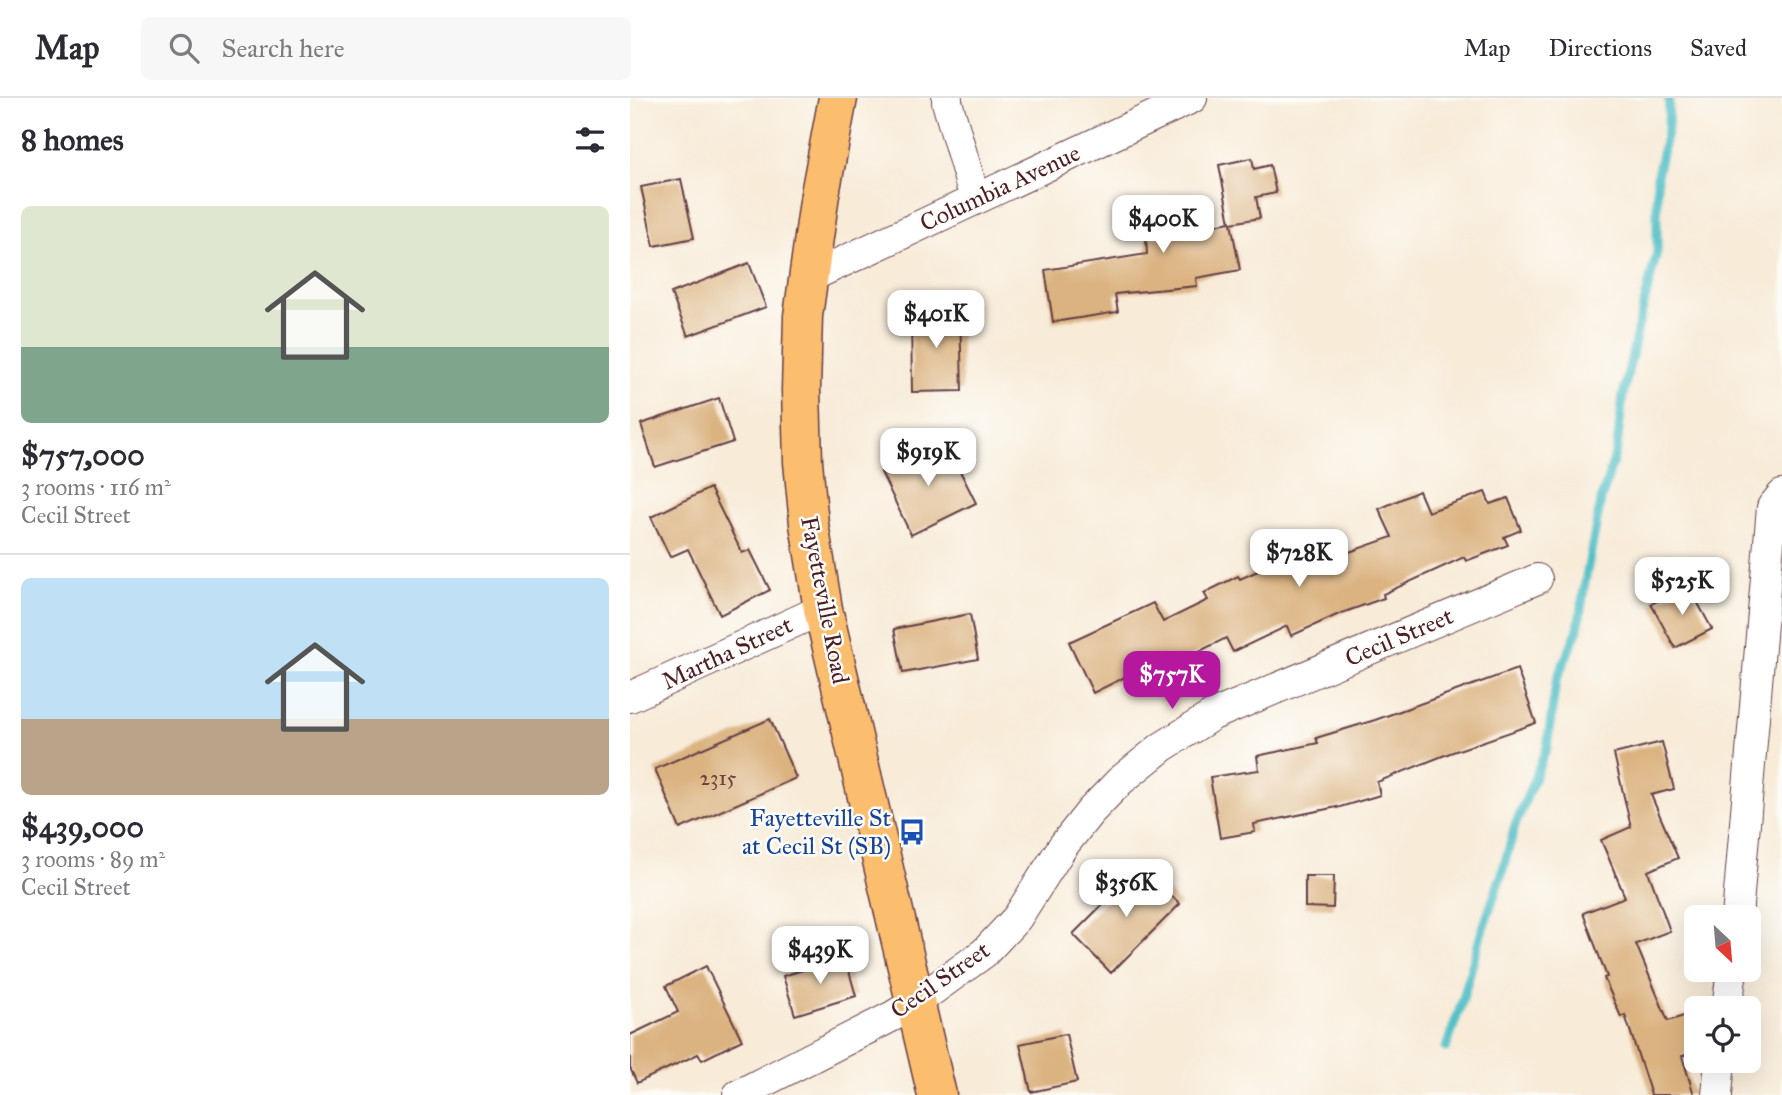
<!DOCTYPE html>
<meta charset="utf-8">
<style>
:root{--surface:#fff;--page:#f7f7f7;--text:#2b2b33;--muted:#7c7c81;--line:#e1e1e2;--accent:#b5179e}
body{margin:0;font-family:"IM FELL Great Primer",serif;background:var(--page);color:var(--text);height:100vh;display:flex;flex-direction:column;font-size:26px;white-space:nowrap}
*{box-sizing:border-box;margin:0}
p{font-size:23px;color:var(--muted)}
.icon{flex:none;width:38px;height:38px;fill:none;stroke:currentColor;stroke-width:2;stroke-linecap:round;stroke-linejoin:round}
.map{position:relative;flex:1;overflow:hidden}
.panel{display:flex;flex-direction:column;background:var(--surface);width:630px}
.panel>*{flex:none}
.needle{width:46px;rotate:154deg}
.fabs{position:absolute;left:1054px;top:807px;display:grid;gap:14px}
.fabs a{display:grid;place-items:center;width:77px;height:77px;border-radius:10px;background:var(--surface);box-shadow:0 7px 28px #0002;font-size:35px}
.price{position:absolute;translate:-50% -60px;padding:0 16px;border-radius:14px;background:#fff;color:#222;font-size:23px;line-height:46px;filter:drop-shadow(0 2px 4px #0008)}
.price::after{content:'';position:absolute;left:50%;top:42px;width:21px;height:16px;margin-left:-10px;background:inherit;clip-path:polygon(0 0,100% 0,50% 100%)}
.price.active{background:var(--accent);color:#fff}
ul{padding:0;list-style:none}
li{display:grid;align-content:center;gap:14px;height:371px;padding:0 21px}
li+li{border-top:2px solid var(--line)}
li span{display:grid;place-items:center;height:217px;border-radius:10px;color:#555}
li>.icon{margin-inline-start:auto}
span .icon{width:126px;height:126px;fill:#fffc;stroke-width:1}
li b{font-size:30px}
h2{display:flex;justify-content:space-between;align-items:center;height:84px;padding:0 21px;font-size:30px}
header{display:flex;align-items:center;gap:42px;box-sizing:border-box;height:98px;padding:0 35px;background:var(--surface);border-bottom:2px solid var(--line)}
header strong{font-size:33px}
nav{display:flex;gap:38px;margin-inline-start:auto;font-size:24px}
.search{width:490px;height:63px;background:var(--page);display:flex;align-items:center;gap:18px;box-sizing:border-box;padding:0 24px;border-radius:10px;color:var(--muted);font-size:26px}
main{display:flex;flex:1;min-height:0}
.map>svg:first-child{display:block}
.lines{fill:none;stroke-linecap:round;stroke-linejoin:round}
.stream{stroke:#52c0c8;stroke-width:9}
.building{fill:#dbb381}
.minor-casing{stroke:#643e45;stroke-width:32}
.major-casing{stroke:#643e45;stroke-width:41}
.minor{stroke:#fff;stroke-width:30}
.major{stroke:#fbbd6e;stroke-width:38}
.labels{text-anchor:middle;dominant-baseline:central;stroke-width:5;stroke-linejoin:round;paint-order:stroke}
.number-label{font-size:21px;fill:#6e4440}
.street-label{font-size:24px;fill:#4a1f2b;stroke:#fdfcf7}
.transit-label{font-size:24px;fill:#164399;stroke:#fdfcf7;text-anchor:end}
</style>
<header>
<strong>Map</strong>
<div class="search"><svg class="icon" aria-label="search" viewBox="0 0 24 24"><circle cx="10" cy="10" r="6"/><path d="M15 15l6 6"/></svg>Search here</div>
<nav><a>Map</a><a>Directions</a><a>Saved</a></nav>
</header>
<main>
<section class="panel">
<h2>8 homes<svg class="icon" aria-label="filters" viewBox="0 0 24 24"><path d="M4 7h16M4 17h16"/><circle cx="9" cy="7" r="2"/><circle cx="15" cy="17" r="2"/></svg></h2>
<ul>
<li><span style="background:linear-gradient(#dfe7d0 65%,#7fa58c 0)"><svg class="icon" aria-label="home" viewBox="0 0 24 24"><path d="M3 11l9-7 9 7M6 9v11h12V9"/></svg></span><div><b>$757,000</b><p>3 rooms · 116 m²</p><p>Cecil Street</p></div></li>
<li><span style="background:linear-gradient(#bfe0f5 65%,#b9a48a 0)"><svg class="icon" aria-label="home" viewBox="0 0 24 24"><path d="M3 11l9-7 9 7M6 9v11h12V9"/></svg></span><div><b>$439,000</b><p>3 rooms · 89 m²</p><p>Cecil Street</p></div></li>
</ul>
</section>
<div class="map">
<svg width="1152" height="997" viewBox="0 0 1152 997">
<rect width="100%" height="100%" fill="#fdfcf7"/>
<filter id="ink" filterUnits="userSpaceOnUse"><feTurbulence type="fractalNoise" baseFrequency=".0143" numOctaves="2"/><feDisplacementMap in="SourceGraphic" scale="14" xChannelSelector="R" yChannelSelector="G"/><feConvolveMatrix kernelMatrix="1 2 1 2 8 2 1 2 1" color-interpolation-filters="sRGB"/></filter>
<filter id="wash" filterUnits="userSpaceOnUse"><feTurbulence type="fractalNoise" baseFrequency=".00686" numOctaves="4" result="noise"/><feDisplacementMap in="SourceGraphic" scale="28" xChannelSelector="R" yChannelSelector="G"/><feGaussianBlur stdDeviation="1.57" result="paint"/><feColorMatrix in="noise" values="0 0 0 0 0 0 0 0 0 0 0 0 0 0 0 0 0 1.4 0 .05"/><feComposite in="paint" operator="in"/></filter>
<g filter="url(#wash)">
<rect width="100%" height="100%" fill="#f8ebd8"/>
<g class="lines">
<!-- stream -->
<path class="stream" d="M 816,950 L 832,904 L 850,839 L 872,775 L 885,728 L 917,649 L 926,583 L 948,531 L 955,484 L 971,402 L 987,350 L 993,297 L 1006,238 L 1027,154 L 1027,77 L 1038,30 L 1039,0"/>
</g>
<g id="blocks">
<!-- building -->
<path class="building" d="M 622,60 L 624,71 L 640,67 L 646,95 L 626,99 L 630,120 L 601,125 L 610,172 L 566,180 L 567,188 L 485,196 L 488,214 L 423,224 L 415,172 L 517,156 L 516,140 L 576,134 L 575,129 L 600,124 L 589,67 Z
M 51,81 L 64,140 L 24,148 L 11,89 Z
M 119,165 L 136,209 L 58,238 L 41,195 Z
M 330,210 L 332,293 L 282,294 L 281,211 Z
M 89,300 L 103,344 L 25,369 L 11,326 Z
M 315,343 L 346,405 L 281,437 L 251,374 Z
M 80,390 L 112,455 L 120,452 L 140,492 L 90,517 L 58,451 L 40,459 L 21,419 Z
M 789,393 L 798,414 L 855,394 L 860,406 L 878,400 L 891,432 L 874,439 L 878,447 L 836,463 L 834,459 L 753,496 L 754,500 L 709,516 L 661,538 L 657,528 L 603,554 L 596,540 L 524,576 L 519,567 L 463,595 L 439,544 L 523,505 L 533,524 L 578,502 L 574,495 L 608,478 L 610,481 L 668,455 L 674,470 L 762,439 L 749,411 Z
M 1058,487 L 1082,531 L 1045,550 L 1021,506 Z
M 340,516 L 348,561 L 273,575 L 264,531 Z
M 887,571 L 906,625 L 820,655 L 747,684 L 750,697 L 707,710 L 707,709 L 624,726 L 625,734 L 590,740 L 580,679 L 629,672 L 627,658 L 688,645 L 686,640 L 745,622 Z
M 140,621 L 166,680 L 50,731 L 25,671 Z
M 1032,644 L 1044,691 L 1021,697 L 1048,760 L 1018,773 L 1040,833 L 1006,846 L 1038,923 L 1057,917 L 1066,944 L 1066,953 L 1052,958 L 1064,997 L 1021,997 L 995,917 L 991,919 L 974,880 L 977,879 L 953,815 L 995,799 L 971,742 L 1001,729 L 984,656 Z
M 511,768 L 550,806 L 481,875 L 443,836 Z
M 675,778 L 704,778 L 703,810 L 675,809 Z
M 215,859 L 226,898 L 165,917 L 153,878 Z
M 76,868 L 112,942 L 72,962 L 68,956 L 7,985 L 0,970 L 0,937 L 48,914 L 36,888 Z
M 436,936 L 447,984 L 401,994 L 390,946 Z"/>
</g>
</g>
<g filter="url(#ink)">
<use href="#blocks" fill-opacity="0" stroke="#643e45" stroke-width="2"/>
<g class="lines">
<!-- minor casing -->
<g class="minor-casing">
<path id="minor" d="M 317,0 L 317,4 L 345,101
M 178,180 L 562,0
M 0,599 L 193,511
M 1107,819 L 1142,409 L 1152,397
M 1097,910 L 1102,872
M 108,997 L 263,918 L 286,904 L 354,855 L 387,820 L 433,748 L 460,714 L 490,683 L 532,649 L 583,617 L 907,481
M 1087,997 L 1090,962"/>
</g>
<!-- major casing -->
<g class="major-casing">
<path id="major" d="M 208,0 L 190,96 L 173,218 L 171,292 L 173,364 L 179,426 L 193,511 L 307,997"/>
</g>
<!-- minor -->
<use href="#minor" class="minor"/>
<!-- major -->
<use href="#major" class="major"/>
</g>
</g>
<!-- icons -->
<defs>
<g id="bus-bare" transform="scale(2.1)"><path d="M-5-6H5V4H4V6H2V4H-2V6H-4V4H-5ZM-3.5-4V0h7V-4ZM-3.5 1.2v1.5H-2V1.2ZM2 1.2v1.5H3.5V1.2Z" fill="#1a4fb4" stroke="#fdfcf7" stroke-width="2.5" paint-order="stroke"/></g>
</defs>
<g fill-rule="evenodd">
<use href="#bus-bare" x="282" y="734"/>
</g>
<g class="labels">
<!-- number labels -->
<g class="number-label">
<text x="88" y="680">2315</text>
</g>
<!-- street labels -->
<g class="street-label">
<text transform="translate(370 90) rotate(-25)">Columbia Avenue</text>
<text transform="translate(195 502) rotate(79)">Fayetteville Road</text>
<text transform="translate(769 539) rotate(-23)">Cecil Street</text>
<text transform="translate(97 555) rotate(-25)">Martha Street</text>
<text transform="translate(310 882) rotate(-35)">Cecil Street</text>
</g>
<!-- transit labels -->
<g class="transit-label">
<text x="261" y="720">Fayetteville St<tspan x="261" dy="28">at Cecil St (SB)</tspan></text>
</g>
</g>
</svg>
<div class="fabs">
<a><svg class="needle" viewBox="-14 -14 28 28"><path d="M0-13l5 13h-10z" fill="#e53935"/><path d="M0 13l5-13h-10z" fill="#7c7c81"/></svg></a>
<a><svg class="icon" aria-label="locate" viewBox="0 0 24 24"><circle cx="12" cy="12" r="6"/><path d="M12 2v4M12 18v4M2 12h4M18 12h4"/></svg></a>
</div>
<b class="price" style="left:533px;top:157px">$400K</b>
<b class="price" style="left:306px;top:252px">$401K</b>
<b class="price" style="left:298px;top:390px">$919K</b>
<b class="price" style="left:669px;top:491px">$728K</b>
<b class="price" style="left:1052px;top:519px">$525K</b>
<b class="price active" style="left:542px;top:613px">$757K</b>
<b class="price" style="left:496px;top:821px">$356K</b>
<b class="price" style="left:190px;top:888px">$439K</b>
</div>
</main>
